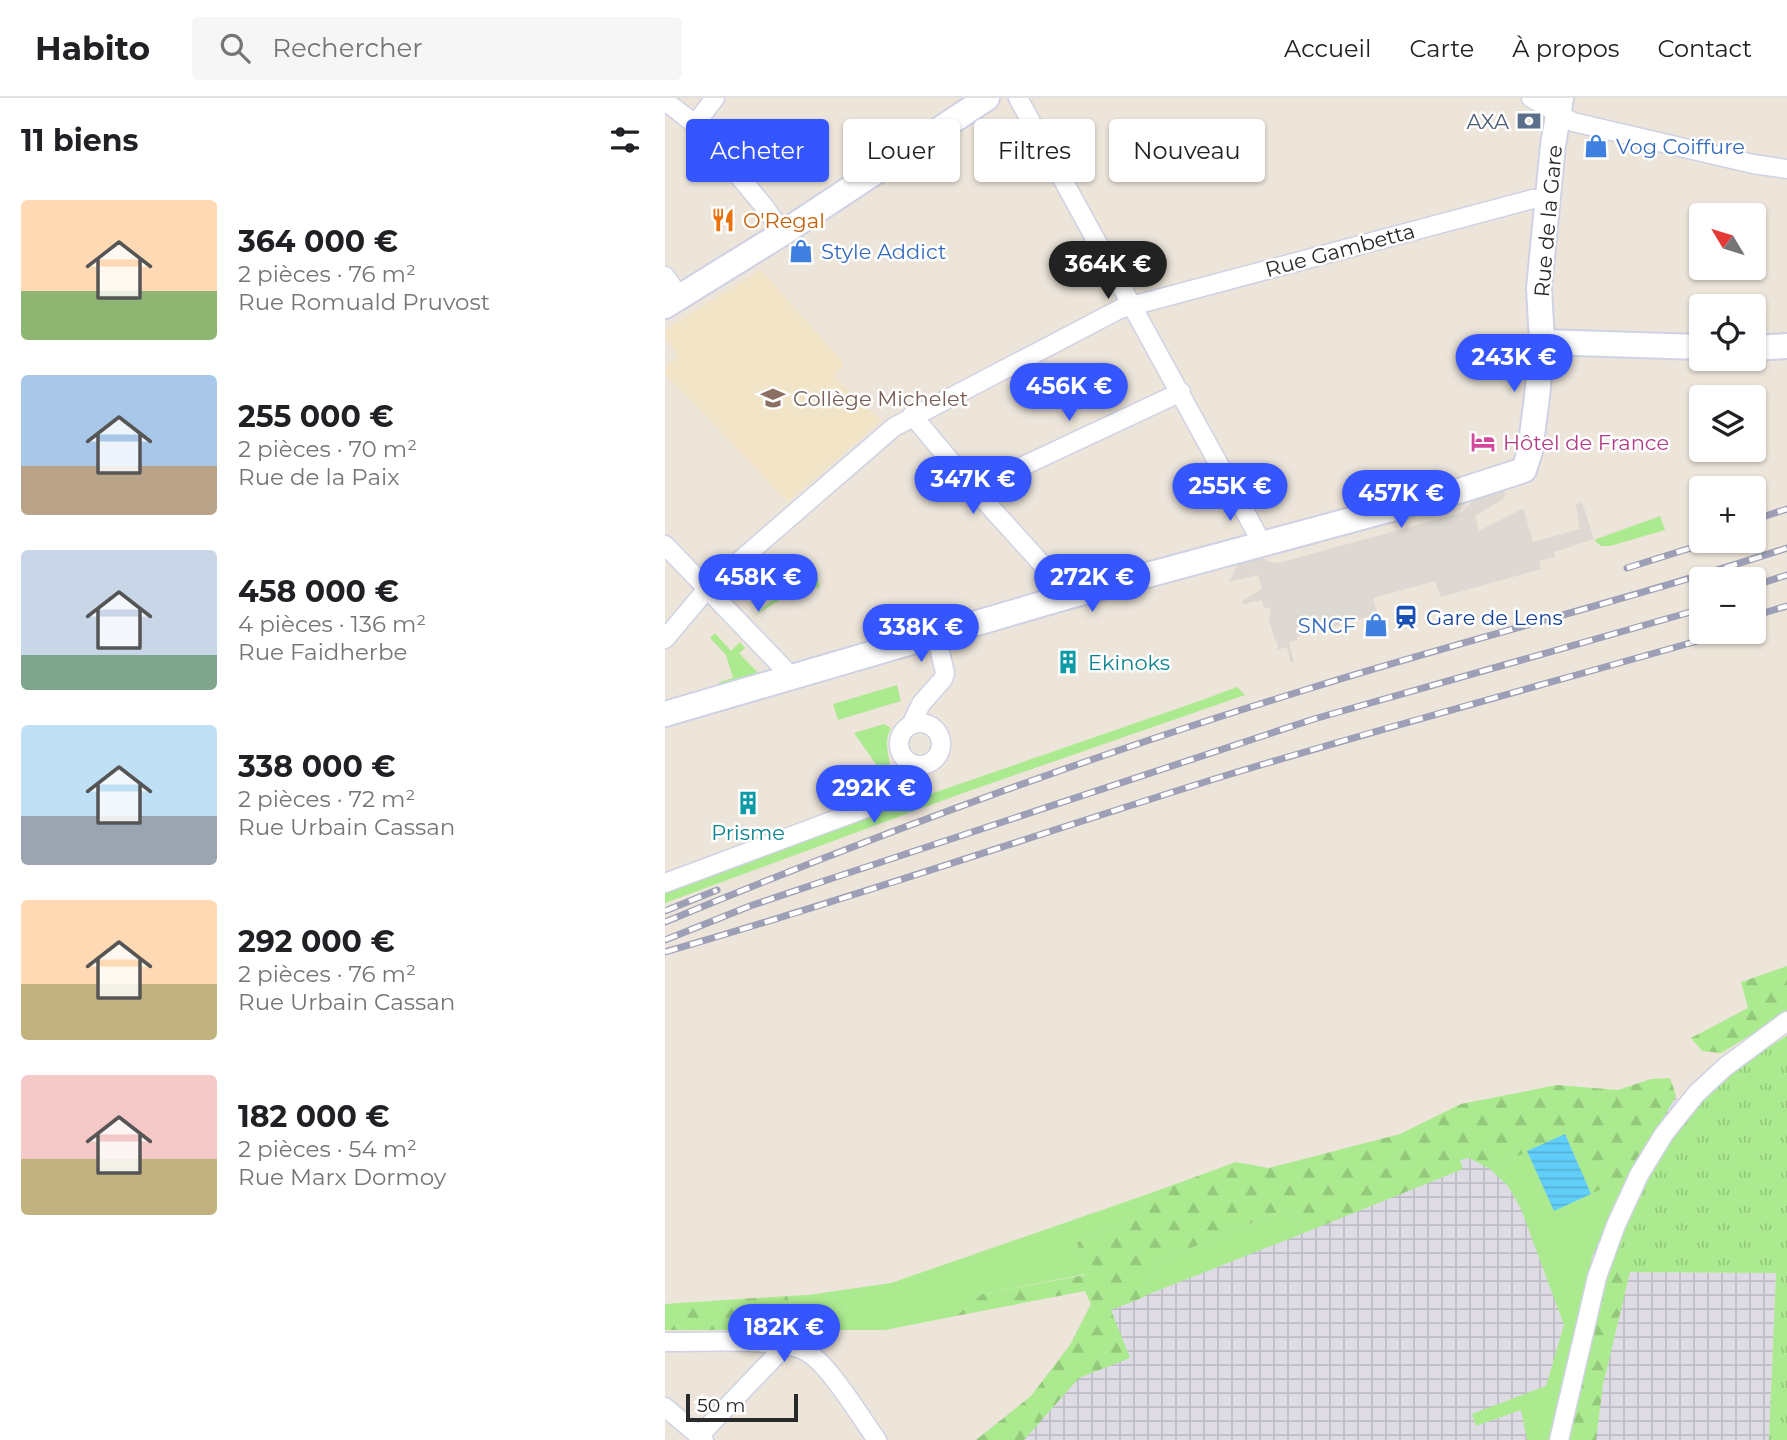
<!DOCTYPE html>
<html lang="fr">
<meta charset="utf-8">
<style>
:root{--surface:#fff;--page:#f6f6f6;--text:#202124;--muted:#757577;--line:#e0e0e0;--accent:#3555ff}
body{margin:0;font-family:Montserrat,sans-serif;background:var(--page);color:var(--text);height:100vh;display:flex;flex-direction:column;font-size:26px;white-space:nowrap}
*{box-sizing:border-box;margin:0}
p{font-size:23px;color:var(--muted)}
.icon{flex:none;width:38px;height:38px;fill:none;stroke:currentColor;stroke-width:2;stroke-linecap:round;stroke-linejoin:round}
.map{position:relative;flex:1;overflow:hidden}
.sheet{display:flex;flex-direction:column;background:var(--surface);width:665px}
.sheet>*{flex:none}
.top-card{position:absolute;left:21px;top:21px;width:665px;height:63px;display:flex;gap:14px}
.needle{width:46px;rotate:308deg}
.fabs{position:absolute;left:1024px;top:105px;display:grid;gap:14px}
.fabs a{display:grid;place-items:center;width:77px;height:77px;border-radius:7px;background:var(--surface);box-shadow:0 2px 5px #0004;font-size:35px}
.scale{position:absolute;left:21px;bottom:18px;width:112px;box-sizing:border-box;padding-left:7px;border:4px solid #292929;border-top:0;font-size:19px;line-height:24px;white-space:nowrap;color:#292929;-webkit-text-stroke:5px #fff;paint-order:stroke}
.price{position:absolute;translate:-50% -60px;padding:0 16px;border-radius:24px;background:var(--accent);color:#fff;font-size:23px;line-height:46px;filter:drop-shadow(0 2px 4px #0008)}
.price::after{content:'';position:absolute;left:50%;top:42px;width:21px;height:16px;margin-left:-10px;background:inherit;clip-path:polygon(0 0,100% 0,50% 100%)}
.price.current{background:#222;color:#fff}
ul{padding:0;list-style:none}
li{display:flex;align-items:center;gap:21px;height:175px;padding:0 21px}
li span{display:grid;place-items:center;flex:none;width:196px;height:140px;border-radius:7px;color:#555}
li>.icon{margin-inline-start:auto}
span .icon{width:84px;height:84px;fill:#fffc;stroke-width:1}
li b{font-size:30px}
h2{display:flex;justify-content:space-between;align-items:center;height:84px;padding:0 21px;font-size:30px}
.tag{padding:0 24px;border-radius:7px;background:var(--surface);box-shadow:0 2px 5px #0004;font-size:24px;line-height:63px}
.tag.current{background:var(--accent);color:#fff}
header{display:flex;align-items:center;gap:42px;box-sizing:border-box;height:98px;padding:0 35px;background:var(--surface);border-bottom:2px solid var(--line)}
header strong{font-size:33px}
nav{display:flex;gap:38px;margin-inline-start:auto;font-size:24px}
.search{width:490px;height:63px;background:var(--page);display:flex;align-items:center;gap:18px;box-sizing:border-box;padding:0 24px;border-radius:7px;color:var(--muted);font-size:26px}
main{display:flex;flex:1;min-height:0}
.map>svg:first-child{display:block}
.industrial{fill:url(#industrial-grid)}
.education{fill:#f1e4c7}
.grass{fill:#acea90}
.forest{fill:url(#forest-firs)}
.park{fill:url(#park-tufts)}
.plaza{fill:#ddd8d1}
.water{fill:url(#water-rules)}
.lines{fill:none;stroke-linecap:round;stroke-linejoin:round}
.street-casing{stroke:#cfd2e4;stroke-width:21}
.secondary-casing{stroke:#cfd2e4;stroke-width:28}
.street{stroke:#fff;stroke-width:18}
.secondary{stroke:#fff;stroke-width:24}
.rail-casing{stroke:#9c9fb6;stroke-width:7}
.rail{stroke:#fff;stroke-width:4.5;stroke-dasharray:13;stroke-linecap:butt}
.labels{text-anchor:middle;dominant-baseline:central;stroke-width:5;stroke-linejoin:round;paint-order:stroke}
.service-label{font-size:21px;fill:#4e5e75;stroke:#fff;text-anchor:end}
.shop-label{font-size:21px;fill:#366cbe;stroke:#fff;text-anchor:start}
.food-label{font-size:21px;fill:#c56008;stroke:#fff;text-anchor:start}
.street-label{font-size:21px;fill:#292929;stroke:#fff}
.education-label{font-size:21px;fill:#785e54;stroke:#fff;text-anchor:start}
.hotel-label{font-size:21px;fill:#b23c85;stroke:#fff;text-anchor:start}
.transit-label{font-size:21px;fill:#164399;stroke:#fff;text-anchor:start}
.culture-label{font-size:21px;fill:#0d838f;stroke:#fff;text-anchor:start}
</style>
<header>
<strong>Habito</strong>
<div class="search"><svg class="icon" aria-label="search" viewBox="0 0 24 24"><circle cx="10" cy="10" r="6"/><path d="M15 15l6 6"/></svg>Rechercher</div>
<nav><a>Accueil</a><a>Carte</a><a>À propos</a><a>Contact</a></nav>
</header>
<main>
<section class="sheet">
<h2>11 biens<svg class="icon" aria-label="filters" viewBox="0 0 24 24"><path d="M4 7h16M4 17h16"/><circle cx="9" cy="7" r="2"/><circle cx="15" cy="17" r="2"/></svg></h2>
<ul>
<li><span style="background:linear-gradient(#ffd9b3 65%,#8fb573 0)"><svg class="icon" aria-label="home" viewBox="0 0 24 24"><path d="M3 11l9-7 9 7M6 9v11h12V9"/></svg></span><div><b>364 000 €</b><p>2 pièces · 76 m²</p><p>Rue Romuald Pruvost</p></div></li>
<li><span style="background:linear-gradient(#a9c7e8 65%,#b9a48a 0)"><svg class="icon" aria-label="home" viewBox="0 0 24 24"><path d="M3 11l9-7 9 7M6 9v11h12V9"/></svg></span><div><b>255 000 €</b><p>2 pièces · 70 m²</p><p>Rue de la Paix</p></div></li>
<li><span style="background:linear-gradient(#c9d6e8 75%,#7fa58c 0)"><svg class="icon" aria-label="home" viewBox="0 0 24 24"><path d="M3 11l9-7 9 7M6 9v11h12V9"/></svg></span><div><b>458 000 €</b><p>4 pièces · 136 m²</p><p>Rue Faidherbe</p></div></li>
<li><span style="background:linear-gradient(#bfe0f5 65%,#9aa5b1 0)"><svg class="icon" aria-label="home" viewBox="0 0 24 24"><path d="M3 11l9-7 9 7M6 9v11h12V9"/></svg></span><div><b>338 000 €</b><p>2 pièces · 72 m²</p><p>Rue Urbain Cassan</p></div></li>
<li><span style="background:linear-gradient(#ffd9b3 60%,#c2b280 0)"><svg class="icon" aria-label="home" viewBox="0 0 24 24"><path d="M3 11l9-7 9 7M6 9v11h12V9"/></svg></span><div><b>292 000 €</b><p>2 pièces · 76 m²</p><p>Rue Urbain Cassan</p></div></li>
<li><span style="background:linear-gradient(#f6c9c9 60%,#c2b280 0)"><svg class="icon" aria-label="home" viewBox="0 0 24 24"><path d="M3 11l9-7 9 7M6 9v11h12V9"/></svg></span><div><b>182 000 €</b><p>2 pièces · 54 m²</p><p>Rue Marx Dormoy</p></div></li>
</ul>
</section>
<div class="map">
<svg width="1122" height="1342" viewBox="0 0 1122 1342">
<defs>
<pattern id="industrial-grid" width="8" height="8" patternUnits="userSpaceOnUse" patternTransform="scale(1.75)"><rect width="8" height="8" fill="#dedbe5"/><path d="M0 4h8M4 0v8" fill="none" stroke="#bebcc4"/></pattern>
<pattern id="forest-firs" width="22" height="20" patternUnits="userSpaceOnUse" patternTransform="scale(1.75)"><rect width="22" height="20" fill="#acea90"/><path d="M5 1l3.5 6h-7zM16 11l3.5 6h-7z" fill="#94c97c"/></pattern>
<pattern id="park-tufts" width="24" height="20" patternUnits="userSpaceOnUse" patternTransform="scale(1.75)"><rect width="24" height="20" fill="#acea90"/><path d="M3 7l-1-3M5 7V3M7 7l1-3M15 17l-1-3M17 17v-4M19 17l1-3" fill="none" stroke="#94c97c"/></pattern>
<pattern id="water-rules" width="6" height="5" patternUnits="userSpaceOnUse" patternTransform="scale(1.75)"><rect width="6" height="5" fill="#61cefa"/><path d="M0 2.5h6" fill="none" stroke="#54b1d6"/></pattern>
</defs>
<rect width="100%" height="100%" fill="#ede5da"/>
<!-- industrial -->
<path class="industrial" d="M 1005,980 L 1011,998 L 1016,1031 L 986,1075 L 961,1127 L 944,1174 L 1111,1175 L 1104,1342 L 311,1342 L 366,1298 L 405,1247 L 426,1206 L 420,1193 Z"/>
<!-- education -->
<path class="education" d="M 96,172 L 179,265 L 169,278 L 216,323 L 123,404 L 0,276 L 0,270 L 13,258 L 0,240 L 0,232 Z"/>
<!-- grass -->
<path class="grass" d="M 995,418 L 1000,432 L 945,448 L 936,448 L 929,442 Z
M 50,535 L 66,553 L 75,544 L 80,550 L 74,555 L 98,580 L 57,592 L 54,584 L 68,580 L 61,557 L 45,540 Z
M 232,587 L 236,603 L 173,622 L 168,606 Z
M 572,589 L 580,597 L 298,695 L 0,805 L 0,794 L 222,711 L 540,601 Z
M 219,626 L 226,630 C 215,651 231,663 222,682 L 189,635 Z
M 862,1053 L 889,1112 L 965,1077 L 928,1156 L 885,1342 L 862,1342 L 856,1312 L 811,1328 L 807,1316 L 881,1288 L 899,1227 L 856,1111 L 843,1088 L 825,1071 Z
M 486,1095 L 474,1120 L 412,1144 L 421,1176 L 317,1196 L 291,1218 L 220,1232 L 120,1232 L 129,1214 L 122,1198 L 143,1197 L 226,1185 Z
M 623,1110 L 639,1135 L 479,1198 L 492,1164 Z"/>
<!-- forest -->
<path class="forest" d="M 149,466 L 155,489 L 125,496 L 89,518 Z
M 1122,868 L 1122,915 L 1056,955 L 1037,953 L 1026,940 L 1083,910 L 1076,884 Z
M 1122,938 L 965,1174 L 938,1287 L 931,1342 L 903,1342 C 916,1287 926,1230 943,1176 C 960,1118 993,1052 1034,1007 C 1057,982 1093,956 1122,938 Z
M 1005,980 L 1011,998 L 965,1077 L 926,1096 L 900,1036 L 825,1071 L 804,1060 L 795,1062 L 798,1071 L 639,1135 L 623,1110 L 492,1164 L 479,1199 L 446,1212 L 465,1260 L 414,1280 L 359,1342 L 311,1342 L 366,1298 L 405,1247 L 426,1206 L 420,1193 L 291,1218 L 317,1196 L 420,1177 L 412,1144 L 474,1120 L 486,1095 L 571,1064 L 604,1070 L 735,1036 L 796,1006 L 892,987 L 953,992 L 986,981 Z
M 122,1198 L 129,1214 L 120,1232 L 0,1232 L 0,1206 Z"/>
<!-- park -->
<path class="park" d="M 1122,938 L 1122,1342 L 1104,1342 L 1111,1175 L 943,1174 C 970,1102 1004,1029 1063,977 C 1080,962 1102,950 1122,938 Z"/>
<!-- plaza -->
<path class="plaza" d="M 838,390 L 840,396 L 838,401 L 810,418 L 814,433 L 857,411 L 859,412 L 868,444 L 915,431 L 911,407 L 917,404 L 929,441 L 889,454 L 890,459 L 874,463 L 876,471 L 776,499 L 770,483 L 708,500 L 712,516 L 632,539 L 632,542 L 624,544 L 629,564 L 626,565 L 622,549 L 612,552 L 613,546 L 609,540 L 604,521 L 606,511 L 599,509 L 597,502 L 578,506 L 578,502 L 597,491 L 593,477 L 564,484 L 572,468 L 573,460 L 589,456 L 605,464 L 613,465 L 796,415 L 805,406 L 806,398 Z"/>
<!-- water -->
<path class="water" d="M 900,1036 L 926,1096 L 889,1113 L 862,1053 Z"/>
<g class="lines">
<!-- street casing -->
<g class="street-casing">
<path id="street" d="M 353,0 L 597,445
M 866,0 L 908,24 L 1088,66 L 1122,71
M 0,3 L 30,26 L 98,107 L 118,135
M 30,26 L 50,0
M 0,178 L 15,199
M 247,317 L 309,391 L 394,485 L 401,499
M 309,391 L 516,294
M 0,447 L 126,578
M 0,541 L 42,491 L 229,329 L 455,211 L 868,101 L 883,101
M234 646a21 21 0 1 1 42 0a21 21 0 1 1-42 0Z
M 246,627 L 256,606 L 278,581 L 280,575 L 271,537
M 0,785 L 207,708 L 228,692 L 246,666
M 0,1244 C 33,1245 121,1238 145,1256 C 166,1270 196,1320 212,1342
M 0,1309 L 39,1342
M 34,1338 L 121,1247
M 894,1342 L 932,1179 L 951,1127 L 974,1077 L 999,1036 L 1031,996 L 1060,969 L 1122,923"/>
</g>
<!-- secondary casing -->
<g class="secondary-casing">
<path id="secondary" d="M 0,208 L 118,135 L 322,0
M 877,244 L 1036,249
M 1088,250 L 1122,248
M 0,616 L 401,499 L 797,392 L 859,372 L 865,353 L 872,299 L 877,244 L 874,190 L 888,47 L 896,0"/>
</g>
<!-- street -->
<use href="#street" class="street"/>
<!-- secondary -->
<use href="#secondary" class="secondary"/>
<!-- rail casing -->
<g class="rail-casing">
<path id="rail" d="M 1088,422 L 1122,411
M 962,470 L 1048,443
M 1088,488 L 1122,477
M 1088,518 L 1122,508
M 0,813 L 52,792
M 0,824 C 210,737 425,658 643,591 C 802,541 964,502 1122,450
M 0,842 L 85,808 L 171,779 L 649,621 L 1036,511
M 0,854 C 188,800 372,736 559,678 C 727,627 896,582 1064,534"/>
</g>
<!-- rail -->
<use href="#rail" class="rail"/>
</g>
<!-- icons -->
<defs>
<g id="bank-bare" transform="scale(1.89)"><path d="M-6-4H6V4H-6ZM0-2.3a2.3 2.3 0 1 0 0 4.6a2.3 2.3 0 1 0 0-4.6Z" fill="#5c6f8a" stroke="#fff" stroke-width="2.5" paint-order="stroke"/></g>
<g id="shop-bare" transform="scale(1.89)"><path d="M-5-2.5h2.3a2.7 3.5 0 0 1 5.4 0H5L5.5 6h-11ZM-1.5-2.5h3a1.5 2.3 0 0 0-3 0Z" fill="#3f7fe0" stroke="#fff" stroke-width="2.5" paint-order="stroke"/></g>
<g id="restaurant-bare" transform="scale(1.89)"><path d="M-5-6h1v4h1v-4h1v4h1v-4h1v5L-1.5 .5V6h-2V.5L-5-1ZM5-6V6H3V1.5H1.5Q1.5-4 5-6Z" fill="#e8710a" stroke="#fff" stroke-width="2.5" paint-order="stroke"/></g>
<g id="school-bare" transform="scale(1.89)"><path d="M0-5L7-2L0 1L-7-2ZM-4 1L0 2.5L4 1V4Q0 6-4 4Z" fill="#8d6e63" stroke="#fff" stroke-width="2.5" paint-order="stroke"/></g>
<g id="hotel-bare" transform="scale(1.89)"><path d="M-6-4.5h1.5V1H6V5H4.5V3h-9V5H-6ZM-4 0a1.8 1.8 0 1 1 3.6 0ZM.5 0V-2.5h3Q6-2.5 6 0Z" fill="#d1479c" stroke="#fff" stroke-width="2.5" paint-order="stroke"/></g>
<g id="station-bare" transform="scale(1.89)"><path d="M-3-6H3Q5-6 5-4V2Q5 4 3 4L4.5 6H3L1.5 4h-3L-3 6H-4.5L-3 4Q-5 4-5 2V-4Q-5-6-3-6ZM-3.5-4v3h7v-3ZM-3.5 1v1.5H-2V1ZM2 1v1.5H3.5V1Z" fill="#1a4fb4" stroke="#fff" stroke-width="2.5" paint-order="stroke"/></g>
<g id="building-bare" transform="scale(1.89)"><path d="M-4-6H4V6H1V3H-1V6H-4ZM-2.5-4.3h1.7v1.8h-1.7ZM.8-4.3h1.7v1.8H.8ZM-2.5-1h1.7V.8h-1.7ZM.8-1h1.7V.8H.8Z" fill="#0f9aa8" stroke="#fff" stroke-width="2.5" paint-order="stroke"/></g>
</defs>
<g fill-rule="evenodd">
<use href="#bank-bare" x="864" y="23"/>
<use href="#shop-bare" x="931" y="48"/>
<use href="#restaurant-bare" x="58" y="122"/>
<use href="#shop-bare" x="136" y="153"/>
<use href="#school-bare" x="108" y="300"/>
<use href="#hotel-bare" x="818" y="344"/>
<use href="#station-bare" x="741" y="519"/>
<use href="#shop-bare" x="711" y="527"/>
<use href="#building-bare" x="403" y="564"/>
<use href="#building-bare" x="83" y="705"/>
</g>
<g class="labels">
<!-- service labels -->
<g class="service-label">
<text x="844" y="23">AXA</text>
</g>
<!-- shop labels -->
<g class="shop-label">
<text x="951" y="48">Vog Coiffure</text>
<text x="156" y="153">Style Addict</text>
<text x="691" y="527" text-anchor="end">SNCF</text>
</g>
<!-- food labels -->
<g class="food-label">
<text x="78" y="122">O'Regal</text>
</g>
<!-- street labels -->
<g class="street-label">
<text transform="translate(883 123) rotate(-85)">Rue de la Gare</text>
<text transform="translate(675 152) rotate(-15)">Rue Gambetta</text>
</g>
<!-- education labels -->
<g class="education-label">
<text x="128" y="300">Collège Michelet</text>
</g>
<!-- hotel labels -->
<g class="hotel-label">
<text x="838" y="344">Hôtel de France</text>
</g>
<!-- transit labels -->
<g class="transit-label">
<text x="761" y="519">Gare de Lens</text>
</g>
<!-- culture labels -->
<g class="culture-label">
<text x="423" y="564">Ekinoks</text>
<text x="83" y="734" text-anchor="middle">Prisme</text>
</g>
</g>
</svg>
<div class="fabs">
<a><svg class="needle" viewBox="-14 -14 28 28"><path d="M0-13l5 13h-10z" fill="#e53935"/><path d="M0 13l5-13h-10z" fill="#757577"/></svg></a>
<a><svg class="icon" aria-label="locate" viewBox="0 0 24 24"><circle cx="12" cy="12" r="6"/><path d="M12 2v4M12 18v4M2 12h4M18 12h4"/></svg></a>
<a><svg class="icon" aria-label="layers" viewBox="0 0 24 24"><path d="M12 4l9 5-9 5-9-5zM3 14l9 5 9-5"/></svg></a>
<a>+</a>
<a>−</a>
</div>
<div class="scale">50 m</div>
<b class="price current" style="left:443px;top:203px">364K €</b>
<b class="price" style="left:849px;top:296px">243K €</b>
<b class="price" style="left:404px;top:325px">456K €</b>
<b class="price" style="left:308px;top:418px">347K €</b>
<b class="price" style="left:565px;top:425px">255K €</b>
<b class="price" style="left:736px;top:432px">457K €</b>
<b class="price" style="left:93px;top:516px">458K €</b>
<b class="price" style="left:427px;top:516px">272K €</b>
<b class="price" style="left:256px;top:566px">338K €</b>
<b class="price" style="left:209px;top:727px">292K €</b>
<b class="price" style="left:119px;top:1266px">182K €</b>
<div class="top-card">
<a class="tag current">Acheter</a>
<a class="tag">Louer</a>
<a class="tag">Filtres</a>
<a class="tag">Nouveau</a>
</div>
</div>
</main>
